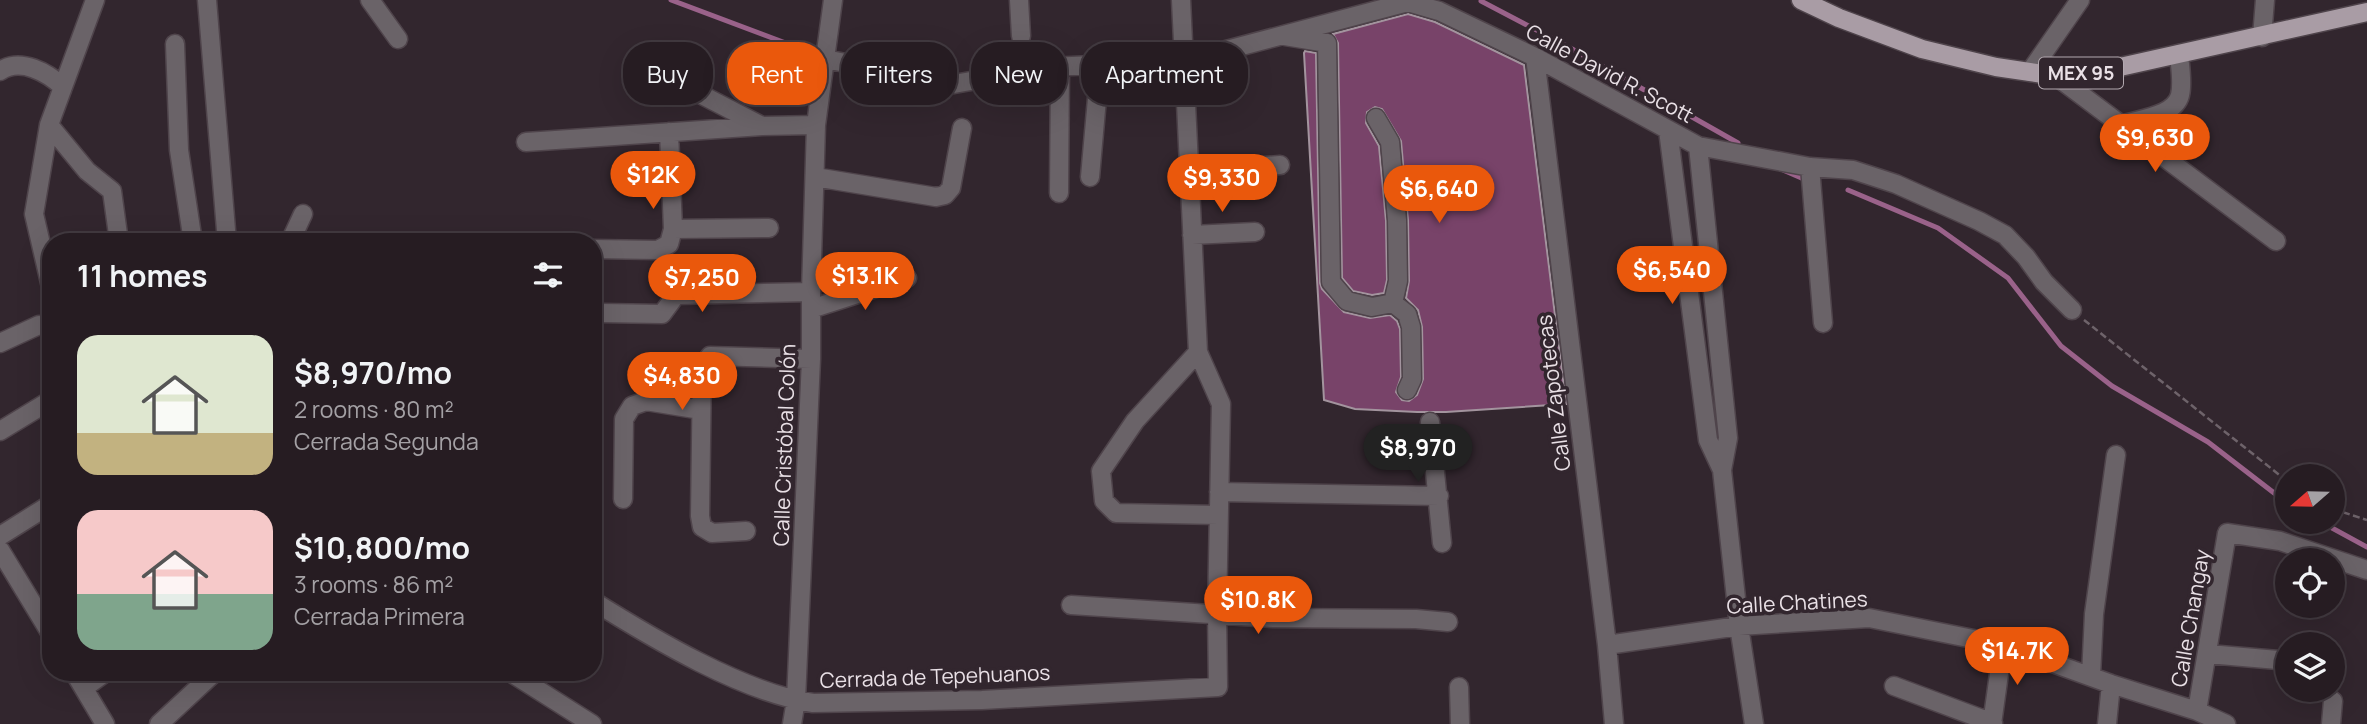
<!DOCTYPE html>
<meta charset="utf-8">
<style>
:root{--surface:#261c22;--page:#32292f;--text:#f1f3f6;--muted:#a4a1a5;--line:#423a40;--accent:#ea580c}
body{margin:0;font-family:Manrope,sans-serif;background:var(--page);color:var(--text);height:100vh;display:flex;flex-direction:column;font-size:26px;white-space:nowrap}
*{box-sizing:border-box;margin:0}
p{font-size:23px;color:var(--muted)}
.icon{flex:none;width:38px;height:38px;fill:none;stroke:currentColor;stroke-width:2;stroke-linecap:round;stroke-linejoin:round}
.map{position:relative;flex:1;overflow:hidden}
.sheet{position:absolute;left:42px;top:233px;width:560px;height:448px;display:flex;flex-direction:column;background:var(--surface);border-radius:28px;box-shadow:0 7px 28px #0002,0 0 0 2px var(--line)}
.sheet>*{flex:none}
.hud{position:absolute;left:623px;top:42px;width:665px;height:63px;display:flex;gap:14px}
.needle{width:46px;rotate:250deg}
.buttons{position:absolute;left:2275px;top:464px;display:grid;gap:14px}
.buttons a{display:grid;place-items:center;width:70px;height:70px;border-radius:50%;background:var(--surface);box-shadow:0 7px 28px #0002,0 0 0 2px var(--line);font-size:35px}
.price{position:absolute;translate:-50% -60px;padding:0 16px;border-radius:24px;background:var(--accent);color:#fff;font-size:23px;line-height:46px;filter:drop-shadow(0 2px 4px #0008)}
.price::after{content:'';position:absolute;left:50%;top:42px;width:21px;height:16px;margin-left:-10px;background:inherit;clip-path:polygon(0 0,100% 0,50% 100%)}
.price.active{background:#222;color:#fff}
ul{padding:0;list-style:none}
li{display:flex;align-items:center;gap:21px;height:175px;padding:0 35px}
li span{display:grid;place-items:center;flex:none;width:196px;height:140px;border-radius:21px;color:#555}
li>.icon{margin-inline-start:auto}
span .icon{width:84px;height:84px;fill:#fffc;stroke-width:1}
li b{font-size:30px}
h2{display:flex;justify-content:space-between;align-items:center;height:84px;padding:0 35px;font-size:30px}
.chip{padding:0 24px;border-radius:28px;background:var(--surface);box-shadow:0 7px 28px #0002,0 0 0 2px var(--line);font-size:24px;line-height:63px}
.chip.active{background:var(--accent);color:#fff}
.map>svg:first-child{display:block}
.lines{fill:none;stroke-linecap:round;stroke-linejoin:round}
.stream{stroke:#9a628a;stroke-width:5}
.building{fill:#784369;stroke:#a3949e;stroke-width:2}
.minor-casing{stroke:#4f444b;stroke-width:21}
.major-casing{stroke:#4f444b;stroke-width:21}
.path{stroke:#6e636a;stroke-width:2.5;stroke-dasharray:7 3.5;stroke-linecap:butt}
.minor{stroke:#6a6368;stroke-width:18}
.major{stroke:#a99ca5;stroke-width:18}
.labels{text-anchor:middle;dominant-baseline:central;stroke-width:7;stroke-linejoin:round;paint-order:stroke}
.shield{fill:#32262e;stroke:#b2a8af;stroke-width:2}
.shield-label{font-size:19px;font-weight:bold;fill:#e9e0e6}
.street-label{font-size:21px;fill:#e9e0e6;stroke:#32262e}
</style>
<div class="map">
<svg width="2367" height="724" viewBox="0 0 2367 724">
<rect width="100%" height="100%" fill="#32262e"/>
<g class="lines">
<!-- stream -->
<path class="stream" d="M 671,0 L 791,45
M 1481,1 L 1565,45 L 1738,143
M 1783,170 L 1806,180
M 1848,190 L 1938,228 L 2008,278 L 2061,346 L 2112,386 L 2208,442 L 2287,503
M 2321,522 L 2367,547"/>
</g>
<!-- building -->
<path class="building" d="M 1408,14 L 1435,22 L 1524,65 L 1566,404 L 1446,412 L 1417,412 L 1355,409 L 1324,400 L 1304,53 L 1305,51 L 1316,53 L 1320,283 L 1322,289 L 1344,312 L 1370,318 L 1390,315 L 1397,321 L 1400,329 L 1401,377 L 1396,392 L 1402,400 L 1409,401 L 1417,395 L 1423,379 L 1422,327 L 1418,310 L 1406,298 L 1409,281 L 1408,220 L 1401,141 L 1382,109 L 1375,107 L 1367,112 L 1366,123 L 1379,146 L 1386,221 L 1387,280 L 1384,293 L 1372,295 L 1353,291 L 1342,278 L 1338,43 L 1333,34 Z"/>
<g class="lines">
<!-- minor casing -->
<g class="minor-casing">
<path id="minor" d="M 207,0 L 227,242
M 370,0 L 398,39
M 1019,0 L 1021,36
M 1285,36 L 1327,43 L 1331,282 L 1347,301 L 1372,307 L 1393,303 L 1398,281 L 1397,220 L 1390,142 L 1376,118
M 2262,37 L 2265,0
M 175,44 L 179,150 L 193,242
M 1535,57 L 1607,645 L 1614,724
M 825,59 L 954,84 L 1049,67 L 1185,61 L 1408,2 L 1439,11 L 1535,57 L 1698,146 L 1810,167 L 1853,170 L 1896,184 L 1979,221 L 2005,235 L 2026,257 L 2044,282 L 2072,310
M 0,71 C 21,57 48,73 63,87
M 2030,72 L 2080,0
M 2056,76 L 2276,241
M 698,93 L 762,126
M 49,125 L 87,171 L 112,191 L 119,242
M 2121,125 C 2139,119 2175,116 2180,95 C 2183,83 2180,67 2179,54
M 1668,130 L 1708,440 L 1722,470
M 526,142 L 762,126 L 816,125
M 1698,146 L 1728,438 L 1722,470 L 1739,626 L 1754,724
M 1810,167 L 1823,323
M 1190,171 L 1280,165
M 815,177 L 936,197 L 945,195 L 951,188 L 962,128
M 1090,177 L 1100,65
M 1059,193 L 1060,67
M 673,229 L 769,228
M 1192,235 L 1255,232
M 290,242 L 303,214
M 593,249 L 658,250 L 669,244 L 673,229 L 669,132
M 51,287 L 34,214 L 49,125 L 95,0
M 1393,303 L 1407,314 L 1411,327 L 1412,379 L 1407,390
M 811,309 L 907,278
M 602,313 L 662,314 L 676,295 L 811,292
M 0,343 L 39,325
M 1198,352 L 1135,421 L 1101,471 L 1104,501 L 1116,513 L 1218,515
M 1430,422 L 1442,543
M 0,431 L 51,400
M 1219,492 L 1439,496
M 623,499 L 624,419 L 632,406 L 646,401 L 701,410
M 746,531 L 712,533 L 702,527 L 700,516 L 702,367 L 710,356 L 811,359
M 0,536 L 51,504
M 0,550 L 51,634
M 593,601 C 652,638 744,693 813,703 L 982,700 L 1218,687 L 1217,613 L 1221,404 L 1198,352 L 1181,0
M 1071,605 L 1273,618 L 1416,619 L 1448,622
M 1607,645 L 1739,626 L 1869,618 L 2003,645 L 2111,684 L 2197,711 L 2226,724
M 2208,654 L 2278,660
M 74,672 L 105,724
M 510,672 L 592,724
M 2091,676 L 2094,614 L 2116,455
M 1894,686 L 1993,723
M 1459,687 L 1460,724
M 84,688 L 106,672
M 2197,711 L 2227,533 L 2280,541 L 2367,570
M 159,724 L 215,672
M 792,724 L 796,700 L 811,359 L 811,292 L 816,125 L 833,0
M 1992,724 L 2003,645
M 2107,724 L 2111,684
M 2331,724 L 2333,701"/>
</g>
<!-- major casing -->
<g class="major-casing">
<path id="major" d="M 1801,0 L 1839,18 L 1922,49 L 1996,67 L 2056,76 L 2120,67 L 2367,12"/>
</g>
<!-- path -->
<path class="path" d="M 2084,320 L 2287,481
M 2333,509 L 2367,520"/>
<!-- minor -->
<use href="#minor" class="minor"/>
<!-- major -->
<use href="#major" class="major"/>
</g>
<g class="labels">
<!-- shield labels -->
<rect class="shield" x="2039" y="57.5" width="84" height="31" rx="5"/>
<g class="shield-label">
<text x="2081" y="73">MEX 95</text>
</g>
<!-- street labels -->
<g class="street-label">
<text transform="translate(1610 73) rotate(28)">Calle David R. Scott</text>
<text transform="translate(1553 393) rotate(-97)">Calle Zapotecas</text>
<text transform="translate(784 445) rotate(-88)">Calle Cristóbal Colón</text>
<text transform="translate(1797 602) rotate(-3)">Calle Chatines</text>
<text transform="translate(2190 618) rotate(-80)">Calle Changay</text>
<text transform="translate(935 676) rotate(-2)">Cerrada de Tepehuanos</text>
</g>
</g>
</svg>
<div class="buttons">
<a><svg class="needle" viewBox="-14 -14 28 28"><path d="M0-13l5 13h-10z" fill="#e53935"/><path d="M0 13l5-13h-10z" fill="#a4a1a5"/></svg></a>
<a><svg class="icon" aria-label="locate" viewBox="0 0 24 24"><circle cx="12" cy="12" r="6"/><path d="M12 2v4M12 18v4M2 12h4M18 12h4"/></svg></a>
<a><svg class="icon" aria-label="layers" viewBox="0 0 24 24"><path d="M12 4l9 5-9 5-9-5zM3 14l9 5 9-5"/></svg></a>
</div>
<b class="price" style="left:2155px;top:174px">$9,630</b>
<b class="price" style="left:653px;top:211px">$12K</b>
<b class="price" style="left:1222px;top:214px">$9,330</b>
<b class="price" style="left:1439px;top:225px">$6,640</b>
<b class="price" style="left:1672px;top:306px">$6,540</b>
<b class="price" style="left:865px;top:312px">$13.1K</b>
<b class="price" style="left:702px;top:314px">$7,250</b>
<b class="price" style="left:682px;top:412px">$4,830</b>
<b class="price active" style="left:1418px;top:484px">$8,970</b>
<b class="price" style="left:1258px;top:636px">$10.8K</b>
<b class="price" style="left:2017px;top:687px">$14.7K</b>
<div class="hud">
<a class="chip">Buy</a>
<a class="chip active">Rent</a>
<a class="chip">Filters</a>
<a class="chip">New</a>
<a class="chip">Apartment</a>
</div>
<section class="sheet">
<h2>11 homes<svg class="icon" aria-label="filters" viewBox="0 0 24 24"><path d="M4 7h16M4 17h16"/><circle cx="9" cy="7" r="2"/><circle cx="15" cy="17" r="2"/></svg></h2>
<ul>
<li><span style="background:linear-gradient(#dfe7d0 70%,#c2b280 0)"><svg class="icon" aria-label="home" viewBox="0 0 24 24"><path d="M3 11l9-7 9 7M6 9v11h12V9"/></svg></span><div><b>$8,970/mo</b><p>2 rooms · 80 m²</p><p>Cerrada Segunda</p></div></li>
<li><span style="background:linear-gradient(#f6c9c9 60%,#7fa58c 0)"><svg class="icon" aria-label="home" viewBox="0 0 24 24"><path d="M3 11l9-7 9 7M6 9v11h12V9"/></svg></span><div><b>$10,800/mo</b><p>3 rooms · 86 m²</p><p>Cerrada Primera</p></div></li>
</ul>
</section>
</div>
